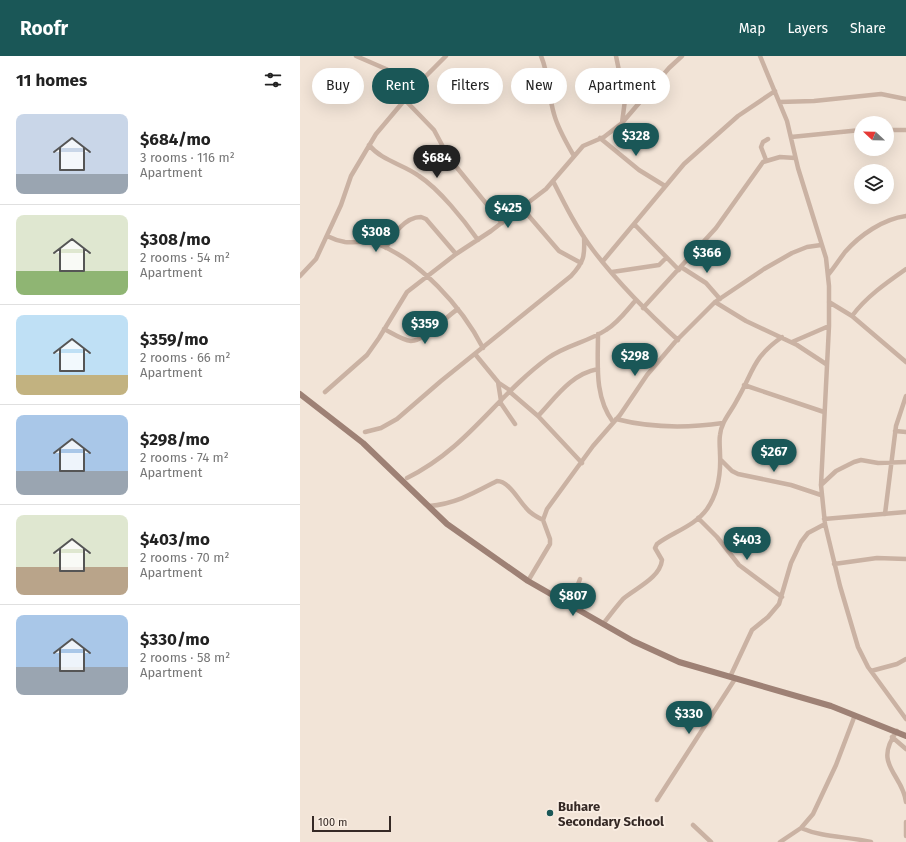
<!DOCTYPE html>
<meta charset="utf-8">
<style>
:root{--surface:#fff;--page:#f6f6f6;--text:#222;--muted:#767676;--line:#e0e0e0;--accent:#1a5757}
body{margin:0;font-family:"Fira Sans",sans-serif;background:var(--page);color:var(--text);height:100vh;display:flex;flex-direction:column;font-size:15px;white-space:nowrap}
*{box-sizing:border-box;margin:0}
p{font-size:13px;color:var(--muted)}
.icon{flex:none;width:22px;height:22px;fill:none;stroke:currentColor;stroke-width:2;stroke-linecap:round;stroke-linejoin:round}
.map{position:relative;flex:1;overflow:hidden}
.sheet{display:flex;flex-direction:column;background:var(--surface);width:300px}
.sheet>*{flex:none}
.top-card{position:absolute;left:12px;top:12px;width:380px;height:36px;display:flex;gap:8px}
.needle{width:26px;rotate:292deg}
.controls{position:absolute;left:554px;top:60px;display:grid;gap:8px}
.controls a{display:grid;place-items:center;width:40px;height:40px;border-radius:50%;background:var(--surface);box-shadow:0 4px 16px #0002;font-size:20px}
.scale{position:absolute;left:12px;bottom:10px;width:79px;box-sizing:border-box;padding-left:4px;border:2px solid #352925;border-top:0;font-size:11px;line-height:14px;white-space:nowrap;color:#352925;-webkit-text-stroke:3px #faeee3;paint-order:stroke}
.price{position:absolute;translate:-50% -34px;padding:0 9px;border-radius:14px;background:var(--accent);color:#fff;font-size:13px;line-height:26px;filter:drop-shadow(0 1px 2px #0008)}
.price::after{content:'';position:absolute;left:50%;top:24px;width:12px;height:9px;margin-left:-6px;background:inherit;clip-path:polygon(0 0,100% 0,50% 100%)}
.price.selected{background:#222;color:#fff}
ul{padding:0;list-style:none}
li{display:flex;align-items:center;gap:12px;height:100px;padding:0 16px}
li+li{border-top:1px solid var(--line)}
li span{display:grid;place-items:center;flex:none;width:112px;height:80px;border-radius:8px;color:#555}
li>.icon{margin-inline-start:auto}
span .icon{width:48px;height:48px;fill:#fffc;stroke-width:1}
li b{font-size:17px}
h2{display:flex;justify-content:space-between;align-items:center;height:48px;padding:0 16px;font-size:17px}
.pill{padding:0 14px;border-radius:18px;background:var(--surface);box-shadow:0 4px 16px #0002;font-size:14px;line-height:36px}
.pill.selected{background:var(--accent);color:#fff}
header{display:flex;align-items:center;gap:24px;box-sizing:border-box;height:56px;padding:0 20px;background:var(--accent);color:#fff}
header strong{font-size:19px}
nav{display:flex;gap:22px;margin-inline-start:auto;font-size:14px}
main{display:flex;flex:1;min-height:0}
.map>svg:first-child{display:block}
.lines{fill:none;stroke-linecap:round;stroke-linejoin:round}
.street{stroke:#cab2a3;stroke-width:4.5}
.secondary{stroke:#9e8175;stroke-width:6}
.poi-dot{fill:#1a5757;stroke:#faeee3;stroke-width:1.5}
.labels{text-anchor:middle;dominant-baseline:central;stroke-width:3.5;stroke-linejoin:round;paint-order:stroke}
.poi-label{font-size:13px;font-weight:bold;fill:#352925;stroke:#faeee3;text-anchor:start}
</style>
<header>
<strong>Roofr</strong>
<nav><a>Map</a><a>Layers</a><a>Share</a></nav>
</header>
<main>
<section class="sheet">
<h2>11 homes<svg class="icon" aria-label="filters" viewBox="0 0 24 24"><path d="M4 7h16M4 17h16"/><circle cx="9" cy="7" r="2"/><circle cx="15" cy="17" r="2"/></svg></h2>
<ul>
<li><span style="background:linear-gradient(#c9d6e8 75%,#9aa5b1 0)"><svg class="icon" aria-label="home" viewBox="0 0 24 24"><path d="M3 11l9-7 9 7M6 9v11h12V9"/></svg></span><div><b>$684/mo</b><p>3 rooms · 116 m²</p><p>Apartment</p></div></li>
<li><span style="background:linear-gradient(#dfe7d0 70%,#8fb573 0)"><svg class="icon" aria-label="home" viewBox="0 0 24 24"><path d="M3 11l9-7 9 7M6 9v11h12V9"/></svg></span><div><b>$308/mo</b><p>2 rooms · 54 m²</p><p>Apartment</p></div></li>
<li><span style="background:linear-gradient(#bfe0f5 75%,#c2b280 0)"><svg class="icon" aria-label="home" viewBox="0 0 24 24"><path d="M3 11l9-7 9 7M6 9v11h12V9"/></svg></span><div><b>$359/mo</b><p>2 rooms · 66 m²</p><p>Apartment</p></div></li>
<li><span style="background:linear-gradient(#a9c7e8 70%,#9aa5b1 0)"><svg class="icon" aria-label="home" viewBox="0 0 24 24"><path d="M3 11l9-7 9 7M6 9v11h12V9"/></svg></span><div><b>$298/mo</b><p>2 rooms · 74 m²</p><p>Apartment</p></div></li>
<li><span style="background:linear-gradient(#dfe7d0 65%,#b9a48a 0)"><svg class="icon" aria-label="home" viewBox="0 0 24 24"><path d="M3 11l9-7 9 7M6 9v11h12V9"/></svg></span><div><b>$403/mo</b><p>2 rooms · 70 m²</p><p>Apartment</p></div></li>
<li><span style="background:linear-gradient(#a9c7e8 65%,#9aa5b1 0)"><svg class="icon" aria-label="home" viewBox="0 0 24 24"><path d="M3 11l9-7 9 7M6 9v11h12V9"/></svg></span><div><b>$330/mo</b><p>2 rooms · 58 m²</p><p>Apartment</p></div></li>
</ul>
</section>
<div class="map">
<svg width="606" height="786" viewBox="0 0 606 786">
<rect width="100%" height="100%" fill="#f2e4d7"/>
<g class="lines">
<!-- street -->
<path class="street" d="M 56,0 L 86,13 L 116,30
M 241,0 C 249,18 248,38 254,58 C 258,73 266,86 274,100
M 316,0 L 325,44 L 322,67
M 460,0 L 487,65 L 498,112 L 526,202 L 529,230 L 529,270 L 521,429 L 525,468 L 540,530 L 558,591 L 568,611 L 606,663
M 105,44 L 134,74 L 149,102 L 202,167
M 479,46 L 514,45 L 581,38 L 606,43
M 587,74 L 606,74
M 491,81 L 561,74
M 300,82 L 339,114 L 365,130
M 69,89 C 82,105 103,108 119,120 C 139,133 164,164 178,184
M 466,104 L 461,91 L 463,86 L 468,83
M 253,125 C 265,149 277,173 293,194 C 318,227 347,256 378,284
M 222,152 L 259,195 L 281,207
M 334,168 L 379,214
M 27,180 C 33,183 39,185 45,186 C 55,187 65,184 75,187 C 119,203 162,251 183,292
M 86,192 C 92,179 105,161 121,161 L 126,163 L 156,198
M 303,205 L 384,108 L 438,60 L 475,35
M 381,211 L 406,227 L 420,243
M 312,216 L 359,209 L 366,202
M 528,219 C 534,212 539,204 545,196 C 560,179 583,163 606,160
M 0,220 L 16,203 L 41,149 L 51,120 L 76,78 L 119,27 L 146,0
M 415,246 L 446,265 L 497,289 L 526,308
M 529,246 L 552,260 L 606,306
M 343,252 L 416,172 L 463,106 L 480,101 L 495,102
M 552,260 C 566,241 586,227 606,213
M 84,273 C 92,277 102,284 111,285 C 125,285 145,261 158,253
M 298,278 C 298,308 294,340 313,366
M 492,286 L 529,270
M 175,298 L 198,326 L 201,345
M 199,327 L 211,335
M 444,329 L 524,356
M 25,336 L 67,299 L 79,282 L 107,236 L 156,198 L 191,175 L 246,133 L 283,90 L 304,81 L 322,67 L 369,12 L 382,0
M 210,336 L 238,360 L 282,407
M 200,346 L 215,368
M 238,360 C 256,341 271,318 298,313
M 316,363 C 351,372 388,372 423,367
M 595,375 L 606,376
M 65,376 L 81,372 L 97,363 L 141,325 L 271,220 C 284,206 285,200 284,181
M 421,404 L 432,415 L 438,418 L 491,429 L 521,439
M 107,422 C 168,392 196,340 248,302 C 266,289 288,286 306,274 C 318,267 327,254 336,244
M 521,429 L 536,415 L 554,406 L 561,404 L 578,407 L 606,406
M 129,450 C 155,448 174,437 197,425 C 209,425 219,445 227,453 C 231,458 237,461 243,464
M 585,458 L 596,370 L 606,340
M 398,462 L 417,481 L 439,509 L 482,541
M 524,463 L 606,456
M 534,508 L 577,502 L 606,503
M 228,525 L 250,488 L 250,483 L 243,464 L 247,453 L 293,390 L 320,359 L 347,319 L 375,286 L 415,246 L 464,213 L 492,197 L 507,191 L 521,189
M 270,549 L 280,523
M 303,568 C 310,559 316,551 323,543 C 336,532 360,522 362,504 L 355,492 L 357,488 C 373,476 395,470 407,453 C 418,437 421,417 420,398 C 420,392 419,385 420,379 C 421,366 431,356 437,344 C 454,315 452,302 482,281
M 571,615 L 597,608 L 606,603
M 430,621 L 452,574 L 468,561 L 479,548 L 491,507 L 501,486 L 508,477 L 525,468
M 597,675 C 572,709 603,718 606,746
M 592,681 L 606,693
M 357,744 L 435,623
M 606,766 L 606,780
M 393,769 L 411,786
M 501,772 C 524,782 547,780 571,786
M 480,786 L 501,772 L 513,758 L 536,709 L 555,659"/>
<!-- secondary -->
<path class="secondary" d="M 0,338 L 63,387 L 147,468 L 228,525 L 333,585 L 379,606 L 531,650 L 606,680"/>
</g>
<!-- markers -->
<circle class="poi-dot" cx="250" cy="757" r="4"/>
<g class="labels">
<!-- poi labels -->
<g class="poi-label">
<text x="258" y="750">Buhare<tspan x="258" dy="15">Secondary School</tspan></text>
</g>
</g>
</svg>
<div class="controls">
<a><svg class="needle" viewBox="-14 -14 28 28"><path d="M0-13l5 13h-10z" fill="#e53935"/><path d="M0 13l5-13h-10z" fill="#767676"/></svg></a>
<a><svg class="icon" aria-label="layers" viewBox="0 0 24 24"><path d="M12 4l9 5-9 5-9-5zM3 14l9 5 9-5"/></svg></a>
</div>
<div class="scale">100 m</div>
<b class="price" style="left:336px;top:101px">$328</b>
<b class="price selected" style="left:137px;top:123px">$684</b>
<b class="price" style="left:208px;top:173px">$425</b>
<b class="price" style="left:76px;top:197px">$308</b>
<b class="price" style="left:407px;top:218px">$366</b>
<b class="price" style="left:125px;top:289px">$359</b>
<b class="price" style="left:335px;top:321px">$298</b>
<b class="price" style="left:474px;top:417px">$267</b>
<b class="price" style="left:447px;top:505px">$403</b>
<b class="price" style="left:273px;top:561px">$807</b>
<b class="price" style="left:389px;top:679px">$330</b>
<div class="top-card">
<a class="pill">Buy</a>
<a class="pill selected">Rent</a>
<a class="pill">Filters</a>
<a class="pill">New</a>
<a class="pill">Apartment</a>
</div>
</div>
</main>
